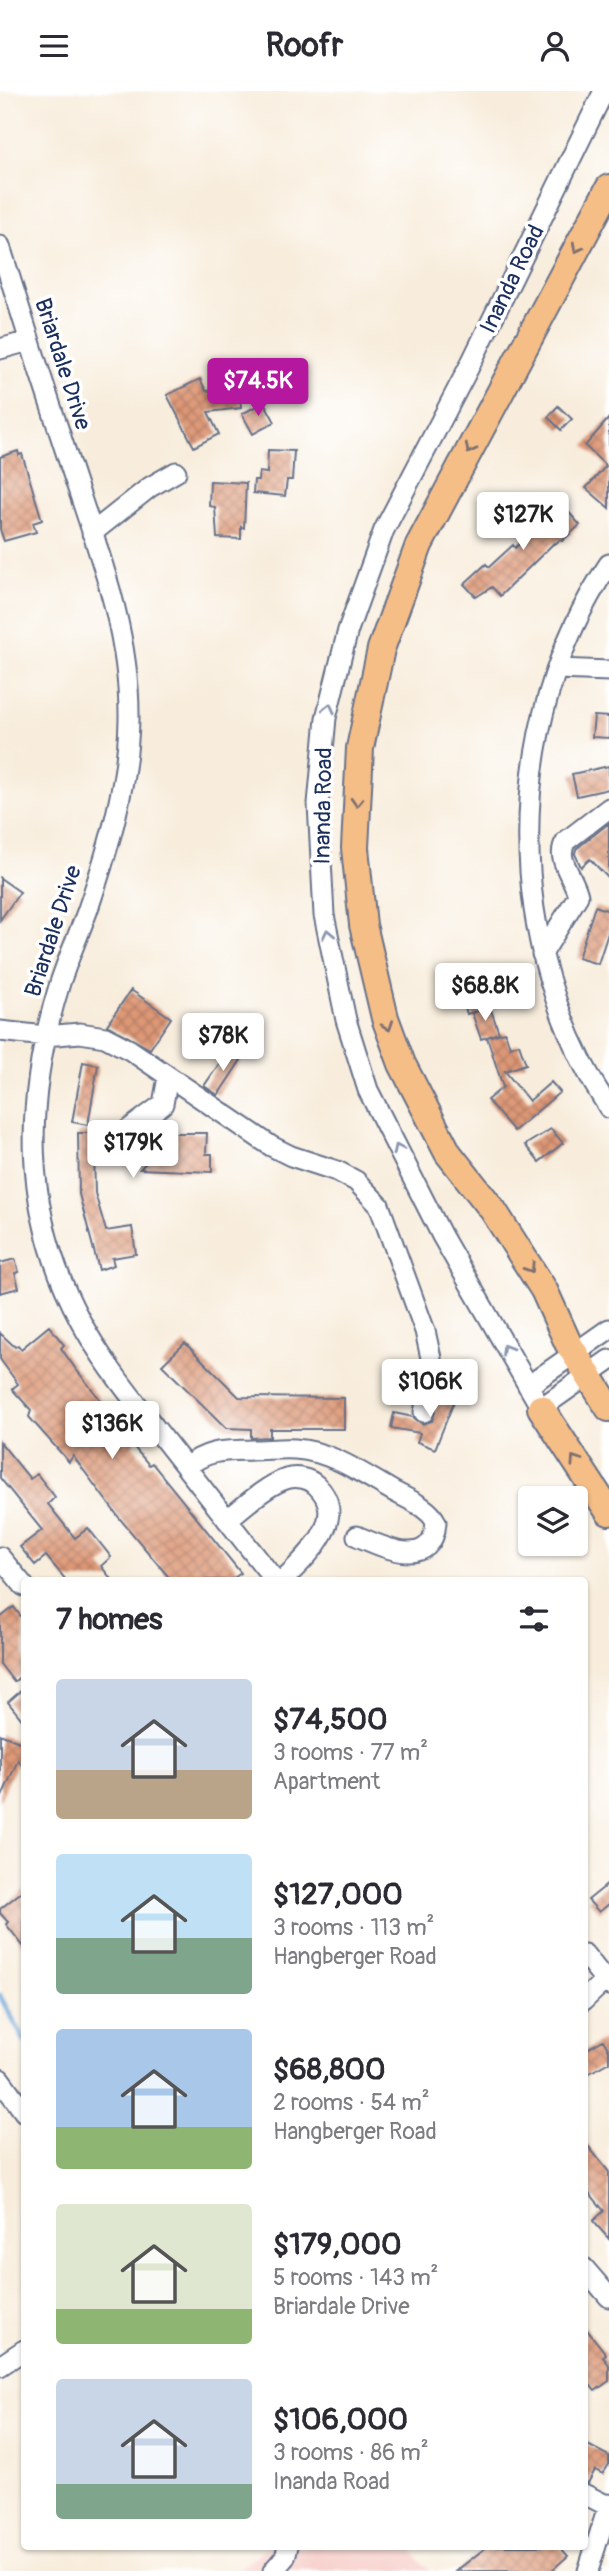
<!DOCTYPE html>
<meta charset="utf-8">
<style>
:root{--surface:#fff;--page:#f2f2f3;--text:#2b2b33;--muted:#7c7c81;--accent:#b5179e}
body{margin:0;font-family:Pangolin,sans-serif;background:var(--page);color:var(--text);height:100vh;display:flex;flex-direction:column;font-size:26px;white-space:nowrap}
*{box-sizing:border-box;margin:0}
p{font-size:23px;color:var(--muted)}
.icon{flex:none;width:38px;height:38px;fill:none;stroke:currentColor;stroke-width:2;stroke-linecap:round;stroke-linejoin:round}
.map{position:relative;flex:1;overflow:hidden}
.details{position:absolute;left:21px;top:1486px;width:567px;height:973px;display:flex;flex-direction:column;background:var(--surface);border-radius:7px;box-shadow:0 2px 5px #0004}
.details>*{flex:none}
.tools{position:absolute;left:518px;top:1395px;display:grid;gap:14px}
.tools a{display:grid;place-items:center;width:70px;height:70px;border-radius:7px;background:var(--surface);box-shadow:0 2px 5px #0004;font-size:35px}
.price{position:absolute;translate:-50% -60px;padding:0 16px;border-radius:7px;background:#fff;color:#222;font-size:23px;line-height:46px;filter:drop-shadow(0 2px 4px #0008)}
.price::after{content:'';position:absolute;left:50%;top:42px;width:21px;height:16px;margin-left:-10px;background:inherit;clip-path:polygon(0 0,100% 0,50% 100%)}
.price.current{background:var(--accent);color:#fff}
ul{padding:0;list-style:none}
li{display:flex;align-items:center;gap:21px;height:175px;padding:0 35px}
li span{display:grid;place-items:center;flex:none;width:196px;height:140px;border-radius:7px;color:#555}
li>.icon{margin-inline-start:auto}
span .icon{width:84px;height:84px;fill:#fffc;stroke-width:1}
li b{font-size:30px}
h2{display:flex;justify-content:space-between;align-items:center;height:84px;padding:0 35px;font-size:30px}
header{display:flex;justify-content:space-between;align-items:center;height:91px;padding:0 35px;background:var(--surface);font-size:32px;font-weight:800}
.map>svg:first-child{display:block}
.built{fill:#f7d0cc}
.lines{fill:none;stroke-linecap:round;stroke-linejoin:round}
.stream{stroke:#66a3d7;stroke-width:5}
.building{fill:url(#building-cross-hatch)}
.minor-casing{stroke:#68728a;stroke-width:23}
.major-casing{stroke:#68728a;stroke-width:30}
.minor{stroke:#fff;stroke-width:19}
.major{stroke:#f6be87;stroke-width:26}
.oneway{stroke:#7e6f70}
.oneway2{stroke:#8d97ae}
.labels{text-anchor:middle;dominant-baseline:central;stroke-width:7;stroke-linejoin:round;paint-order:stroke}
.street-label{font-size:23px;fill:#1b2f5e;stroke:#fff}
</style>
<header><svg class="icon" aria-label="menu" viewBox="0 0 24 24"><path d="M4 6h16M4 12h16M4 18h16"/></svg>Roofr<svg class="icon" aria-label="person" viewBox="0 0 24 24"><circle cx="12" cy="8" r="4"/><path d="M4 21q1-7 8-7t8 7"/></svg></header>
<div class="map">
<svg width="609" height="2480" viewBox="0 0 609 2480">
<defs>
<pattern id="building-cross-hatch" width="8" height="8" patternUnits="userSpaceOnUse" patternTransform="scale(1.75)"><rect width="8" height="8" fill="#de9876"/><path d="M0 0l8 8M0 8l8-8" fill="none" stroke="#b37c64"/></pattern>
</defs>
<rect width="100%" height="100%" fill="#fff"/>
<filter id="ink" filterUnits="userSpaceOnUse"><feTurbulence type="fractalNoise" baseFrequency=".0143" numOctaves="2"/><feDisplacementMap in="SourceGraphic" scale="14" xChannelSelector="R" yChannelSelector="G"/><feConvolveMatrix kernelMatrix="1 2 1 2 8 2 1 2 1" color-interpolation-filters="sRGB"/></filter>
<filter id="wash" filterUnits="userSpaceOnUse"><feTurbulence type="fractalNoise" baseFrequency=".00686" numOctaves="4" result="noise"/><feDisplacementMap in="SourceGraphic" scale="28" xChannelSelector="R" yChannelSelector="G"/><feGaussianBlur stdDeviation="1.57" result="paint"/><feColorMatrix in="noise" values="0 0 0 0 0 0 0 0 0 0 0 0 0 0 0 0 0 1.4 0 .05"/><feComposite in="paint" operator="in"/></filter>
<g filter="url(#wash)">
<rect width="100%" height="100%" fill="#f8eddc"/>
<!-- built -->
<path class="built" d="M 268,2455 L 408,2455 L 429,2480 L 237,2480 Z"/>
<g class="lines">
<!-- stream -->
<path class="stream" d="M 0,1905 L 24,1949"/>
</g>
<g id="blocks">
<!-- building -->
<path class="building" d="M 200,288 L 206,300 L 239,296 L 241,317 L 208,321 L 219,343 L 194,356 L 167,304 Z
M 264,311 L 275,331 L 253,343 L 242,323 Z
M 558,315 L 572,328 L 561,339 L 548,326 Z
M 609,327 L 609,417 L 586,397 L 606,375 L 585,355 Z
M 268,359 L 294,360 L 292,389 L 287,389 L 285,405 L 253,402 L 254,389 L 258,389 L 259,381 L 267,382 Z
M 18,360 L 19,364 L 22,363 L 42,429 L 33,432 L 36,441 L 4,450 L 0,438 L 0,366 Z
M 210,390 L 246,392 L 244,437 L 241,436 L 241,448 L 217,447 L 215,416 L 209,415 Z
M 535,410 L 552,429 L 565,417 L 580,434 L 562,450 L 560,449 L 555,453 L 554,452 L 500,505 L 492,496 L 476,506 L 464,493 L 486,473 L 489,476 L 513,454 L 515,457 L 539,435 L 525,418 Z
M 594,625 L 609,626 L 609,647 L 592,646 Z
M 609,675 L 609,698 L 577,705 L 572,683 Z
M 609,732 L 609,788 L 590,768 L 581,776 L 575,763 L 576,758 Z
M 0,787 L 20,801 L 0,829 Z
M 595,815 L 609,820 L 609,839 L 598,873 L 578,867 Z
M 476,893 L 484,918 L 467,923 L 459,898 Z
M 131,899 L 171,927 L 150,958 L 107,934 Z
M 490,916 L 499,942 L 481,948 L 472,922 Z
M 505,941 L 510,956 L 519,953 L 526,973 L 505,980 L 529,1010 L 551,991 L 560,1001 L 514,1040 L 487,1009 L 503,996 L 487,946 Z
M 228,960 L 241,969 L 218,1004 L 204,995 Z
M 83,971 L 98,974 L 88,1034 L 72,1031 Z
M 551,1038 L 563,1052 L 539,1071 L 525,1054 Z
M 78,1042 L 116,1042 L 123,1050 L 129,1051 L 145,1042 L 207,1042 L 206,1063 L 212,1063 L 212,1081 L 140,1078 L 159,1058 L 94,1058 L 95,1102 L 106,1140 L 132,1136 L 136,1163 L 112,1167 L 114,1174 L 99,1179 L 79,1103 Z
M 15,1168 L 19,1181 L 15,1182 L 19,1197 L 0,1202 L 0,1172 Z
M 49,1235 L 64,1254 L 61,1257 L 75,1277 L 135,1352 L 132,1354 L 149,1374 L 152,1372 L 241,1482 L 231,1489 L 171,1489 L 120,1428 L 73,1365 L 69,1371 L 29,1326 L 31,1319 L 12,1298 L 18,1293 L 0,1268 L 0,1242 L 15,1256 L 18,1254 L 21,1258 Z
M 185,1252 L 239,1306 L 344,1307 L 344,1338 L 270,1338 L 270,1346 L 251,1347 L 251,1338 L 226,1337 L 162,1274 Z
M 443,1291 L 459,1298 L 435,1358 L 417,1351 L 420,1342 L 391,1337 L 394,1322 L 413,1326 L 422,1333 L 432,1330 Z
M 0,1351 L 30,1388 L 37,1383 L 55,1406 L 48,1413 L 75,1447 L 88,1437 L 111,1466 L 101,1475 L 112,1489 L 66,1489 L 46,1465 L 35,1474 L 20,1456 L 42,1439 L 0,1387 Z
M 14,1516 L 24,1530 L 24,1582 L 14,1591 L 0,1573 L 0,1527 Z
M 24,1597 L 24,1631 L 8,1611 Z
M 0,1643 L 24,1653 L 24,1677 L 18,1669 L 0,1710 Z
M 609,1792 L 609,1813 L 599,1821 L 588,1809 Z
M 24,1799 L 24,1856 L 6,1833 L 8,1831 L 0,1822 L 0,1818 Z
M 603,1949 L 609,1959 L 609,1971 L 584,1985 L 584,1960 Z
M 584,2050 L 609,2081 L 609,2148 L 593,2130 L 604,2120 L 584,2095 Z
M 584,2235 L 606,2263 L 603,2266 L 609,2274 L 609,2290 L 595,2300 L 584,2287 Z
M 584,2352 L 609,2365 L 609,2373 L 603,2383 L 595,2379 L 588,2392 L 584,2391 Z
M 488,2455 L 559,2455 L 568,2465 L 551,2480 L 456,2480 Z"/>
</g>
</g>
<g filter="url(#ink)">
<use href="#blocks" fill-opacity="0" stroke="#68728a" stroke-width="2"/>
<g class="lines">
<!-- minor casing -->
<g class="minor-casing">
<path id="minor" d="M 604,0 L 468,278 L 384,439 L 348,539 L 326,627 L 318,713 L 324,824 L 346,929 L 368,999 L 442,1145 L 541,1317 L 609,1269
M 0,155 C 24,233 49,311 75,389 C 101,467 130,544 129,628 C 128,693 109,756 88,818 C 79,843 68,867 60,892 C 24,1008 21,1119 80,1229 C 102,1271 134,1309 163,1347 C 200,1394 237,1442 275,1489
M 0,258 L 29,250
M 92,442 L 150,396 L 176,381
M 609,473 C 501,634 503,857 609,1017
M 558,578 L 609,580
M 542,863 L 578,805 C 575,787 554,768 566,750 L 609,717
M 0,940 L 45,945 L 80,942 L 105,946 L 130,959 L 271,1055 L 291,1065 L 337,1080 L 356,1090 L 379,1114 L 425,1240 L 431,1267 L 431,1292 L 424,1321
M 128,1039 L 163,1013 L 168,986
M 528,1295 L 609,1238
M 186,1376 C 209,1358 224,1360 252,1359 C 266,1359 281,1357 295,1358 C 331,1360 363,1383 393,1400 C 407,1408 429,1416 436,1431 C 433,1481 383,1456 357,1445
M 227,1429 C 243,1416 267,1394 286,1388 C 296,1385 309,1387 316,1394 C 351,1427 306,1466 283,1489
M 0,1466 L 24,1495
M 584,1863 L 609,1894
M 584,1909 L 605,1889
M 0,1988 L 24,2021
M 584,2177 L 609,2206
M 0,2275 L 24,2259
M 584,2403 L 608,2415
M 273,2480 L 285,2466 L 288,2455
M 588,2480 L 609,2413"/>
</g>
<!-- major casing -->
<g class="major-casing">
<path id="major" d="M 609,97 L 419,454 L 381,558 L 360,657 L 355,757 L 363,834 L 385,927 L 402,973 L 448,1062 L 493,1119 L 544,1199 L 568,1252 L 609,1317
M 541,1317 L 609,1421"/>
</g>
<!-- minor -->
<use href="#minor" class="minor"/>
<!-- major -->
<use href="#major" class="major"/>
</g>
<!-- one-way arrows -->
<defs><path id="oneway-chevron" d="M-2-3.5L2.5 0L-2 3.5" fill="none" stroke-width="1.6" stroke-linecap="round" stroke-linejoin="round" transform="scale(1.75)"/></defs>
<g class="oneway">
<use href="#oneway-chevron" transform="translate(577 157) rotate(118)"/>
<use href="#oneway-chevron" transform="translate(470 358) rotate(118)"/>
<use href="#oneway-chevron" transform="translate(357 711) rotate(92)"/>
<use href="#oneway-chevron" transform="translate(388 935) rotate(71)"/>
<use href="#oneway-chevron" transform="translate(530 1177) rotate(57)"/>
<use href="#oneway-chevron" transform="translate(575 1369) rotate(-124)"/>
</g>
<g class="oneway2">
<use href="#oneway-chevron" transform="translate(329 617) rotate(-77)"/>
<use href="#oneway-chevron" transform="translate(328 843) rotate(-102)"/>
<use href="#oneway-chevron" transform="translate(398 1058) rotate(-116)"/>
<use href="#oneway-chevron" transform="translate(506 1258) rotate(-121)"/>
</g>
</g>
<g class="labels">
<!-- street labels -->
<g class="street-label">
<text transform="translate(512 188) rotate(-64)">Inanda Road</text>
<text transform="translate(63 273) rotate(72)">Briardale Drive</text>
<text transform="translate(323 715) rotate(-89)">Inanda Road</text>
<text transform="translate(53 840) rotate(-72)">Briardale Drive</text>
</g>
</g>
</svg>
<div class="tools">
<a><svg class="icon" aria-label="layers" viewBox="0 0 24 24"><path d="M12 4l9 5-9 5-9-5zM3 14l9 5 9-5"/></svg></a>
</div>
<b class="price current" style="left:258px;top:327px">$74.5K</b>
<b class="price" style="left:523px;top:461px">$127K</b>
<b class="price" style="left:485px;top:932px">$68.8K</b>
<b class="price" style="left:223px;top:982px">$78K</b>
<b class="price" style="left:133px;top:1089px">$179K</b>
<b class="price" style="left:430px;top:1328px">$106K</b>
<b class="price" style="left:112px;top:1370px">$136K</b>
<section class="details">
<h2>7 homes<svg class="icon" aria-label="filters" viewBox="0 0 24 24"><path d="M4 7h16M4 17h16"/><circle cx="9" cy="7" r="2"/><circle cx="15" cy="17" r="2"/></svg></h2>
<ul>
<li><span style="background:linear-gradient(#c9d6e8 65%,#b9a48a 0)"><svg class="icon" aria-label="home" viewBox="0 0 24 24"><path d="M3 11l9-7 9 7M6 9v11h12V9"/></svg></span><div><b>$74,500</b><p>3 rooms · 77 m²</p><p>Apartment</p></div></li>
<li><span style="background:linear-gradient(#bfe0f5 60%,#7fa58c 0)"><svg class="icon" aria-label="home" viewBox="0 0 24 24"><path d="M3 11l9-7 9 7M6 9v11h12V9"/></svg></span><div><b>$127,000</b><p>3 rooms · 113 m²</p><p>Hangberger Road</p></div></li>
<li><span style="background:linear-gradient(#a9c7e8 70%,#8fb573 0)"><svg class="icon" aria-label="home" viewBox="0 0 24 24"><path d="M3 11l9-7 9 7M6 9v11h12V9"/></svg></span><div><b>$68,800</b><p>2 rooms · 54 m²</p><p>Hangberger Road</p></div></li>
<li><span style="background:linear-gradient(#dfe7d0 75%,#8fb573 0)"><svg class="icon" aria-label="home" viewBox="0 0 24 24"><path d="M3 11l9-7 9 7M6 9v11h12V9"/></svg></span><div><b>$179,000</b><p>5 rooms · 143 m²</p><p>Briardale Drive</p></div></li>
<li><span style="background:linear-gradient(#c9d6e8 75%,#7fa58c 0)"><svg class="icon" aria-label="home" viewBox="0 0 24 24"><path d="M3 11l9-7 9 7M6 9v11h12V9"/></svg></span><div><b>$106,000</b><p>3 rooms · 86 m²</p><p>Inanda Road</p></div></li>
</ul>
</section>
</div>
